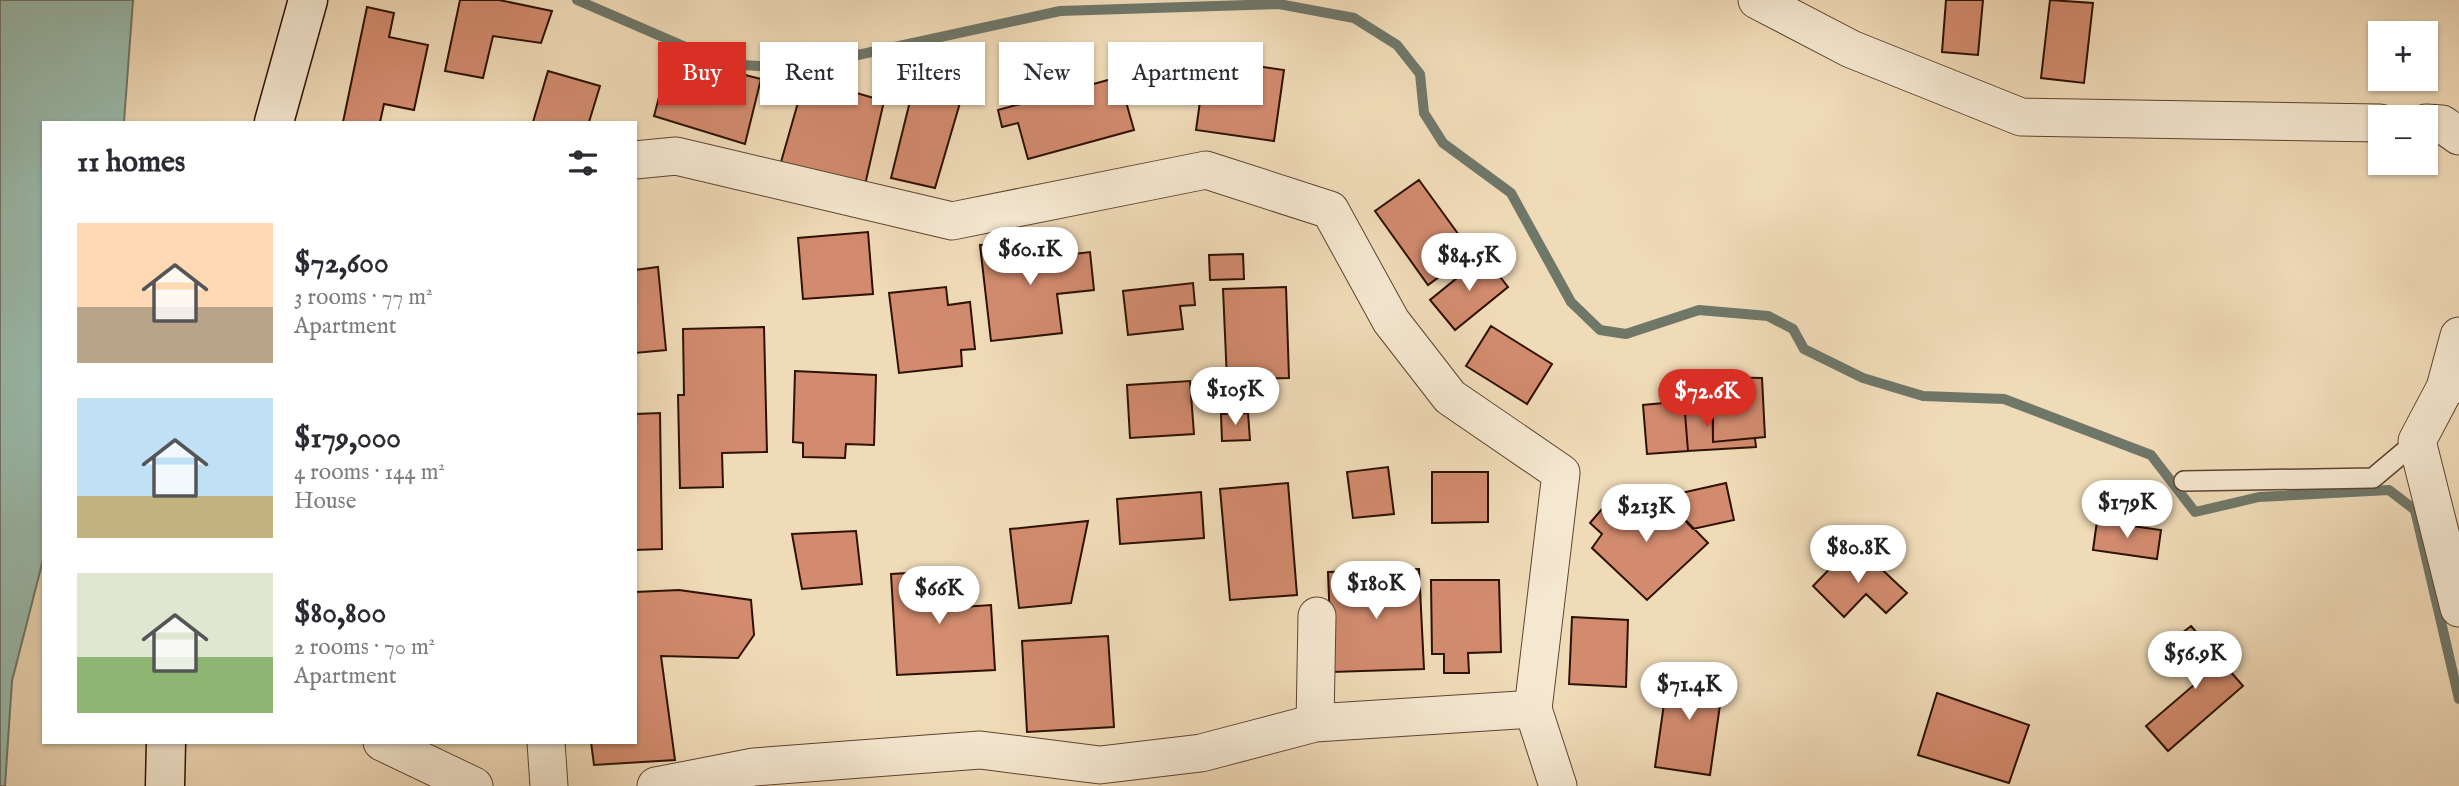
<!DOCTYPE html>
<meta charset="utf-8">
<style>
:root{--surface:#fff;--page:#f7f7f7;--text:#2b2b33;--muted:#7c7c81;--accent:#d93025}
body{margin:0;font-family:"IM FELL English",serif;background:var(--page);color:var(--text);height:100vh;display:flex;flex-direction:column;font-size:26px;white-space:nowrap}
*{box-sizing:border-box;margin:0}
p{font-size:23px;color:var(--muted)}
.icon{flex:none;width:38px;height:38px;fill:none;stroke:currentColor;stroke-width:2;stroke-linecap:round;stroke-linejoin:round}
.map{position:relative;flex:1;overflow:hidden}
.drawer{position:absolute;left:42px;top:121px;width:595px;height:623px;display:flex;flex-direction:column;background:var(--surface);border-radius:0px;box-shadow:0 2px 5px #0004}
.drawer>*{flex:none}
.banner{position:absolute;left:658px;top:42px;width:665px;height:63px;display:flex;gap:14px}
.tools{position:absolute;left:2368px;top:21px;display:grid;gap:14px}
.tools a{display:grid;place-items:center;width:70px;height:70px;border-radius:0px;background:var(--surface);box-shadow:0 2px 5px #0004;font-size:35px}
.price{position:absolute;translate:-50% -60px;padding:0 16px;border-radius:24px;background:#fff;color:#222;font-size:23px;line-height:46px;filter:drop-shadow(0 2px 4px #0008)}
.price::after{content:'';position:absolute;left:50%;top:42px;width:21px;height:16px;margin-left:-10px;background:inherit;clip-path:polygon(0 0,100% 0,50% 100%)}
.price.current{background:var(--accent);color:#fff}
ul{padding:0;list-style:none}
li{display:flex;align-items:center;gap:21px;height:175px;padding:0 35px}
li span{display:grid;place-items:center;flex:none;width:196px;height:140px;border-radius:0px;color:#555}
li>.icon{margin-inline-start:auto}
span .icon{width:84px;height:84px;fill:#fffc;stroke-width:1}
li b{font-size:30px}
h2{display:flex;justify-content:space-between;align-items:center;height:84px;padding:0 35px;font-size:30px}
.tag{padding:0 24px;border-radius:0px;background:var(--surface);box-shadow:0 2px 5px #0004;font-size:24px;line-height:63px}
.tag.current{background:var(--accent);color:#fff}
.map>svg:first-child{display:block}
.water{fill:#9abbad;stroke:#6f7769;stroke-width:2}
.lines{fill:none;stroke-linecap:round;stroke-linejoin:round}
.stream{stroke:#6f7769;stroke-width:10}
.building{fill:#d28b6e;stroke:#2e1102;stroke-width:2}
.lane-casing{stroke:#5e4430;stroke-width:22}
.street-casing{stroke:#5e4430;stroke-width:39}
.secondary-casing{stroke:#2e1102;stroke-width:41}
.lane{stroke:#f5e8d1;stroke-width:19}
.street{stroke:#f5e8d1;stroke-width:37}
.secondary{stroke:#f5e8d1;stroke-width:38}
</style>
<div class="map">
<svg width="2459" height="786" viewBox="0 0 2459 786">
<rect width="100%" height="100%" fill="#f0dbb8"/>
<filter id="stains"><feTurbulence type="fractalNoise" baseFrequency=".00286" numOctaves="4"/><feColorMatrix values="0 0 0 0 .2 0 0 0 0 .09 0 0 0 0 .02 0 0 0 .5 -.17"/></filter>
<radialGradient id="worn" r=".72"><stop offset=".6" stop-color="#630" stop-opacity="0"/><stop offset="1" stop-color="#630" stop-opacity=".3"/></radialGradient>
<!-- water -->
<path class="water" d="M 0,0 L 133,0 L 124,122 L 44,122 L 44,556 L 12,681 L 5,786 L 0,786 Z"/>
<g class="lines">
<!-- stream -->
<path class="stream" d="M 577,0 L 725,64 L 798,68 L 1060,11 L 1279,4 L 1354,18 L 1397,45 L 1420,74 L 1424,113 L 1443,143 L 1511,193 L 1571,302 L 1600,330 L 1626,334 L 1699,310 L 1768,316 L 1793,329 L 1804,349 L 1863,378 L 1923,396 L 2004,399 L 2151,455 L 2195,512 L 2259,497 L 2389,490 L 2415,510 L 2459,699"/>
</g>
<!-- building -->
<path class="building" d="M 460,0 L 499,0 L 552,11 L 541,43 L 493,36 L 483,78 L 445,71 Z
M 1946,0 L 1983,0 L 1978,55 L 1942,52 Z
M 2050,0 L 2093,3 L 2084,83 L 2041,78 Z
M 367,7 L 394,13 L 389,37 L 428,45 L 414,110 L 384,104 L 380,122 L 343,122 Z
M 670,56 L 761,79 L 745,144 L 654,116 Z
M 1206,59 L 1284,70 L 1274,141 L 1196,130 Z
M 548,71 L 600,86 L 589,122 L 533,122 Z
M 1119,77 L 1134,130 L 1028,159 L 1018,123 L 1002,127 L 998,110 Z
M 805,78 L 884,101 L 865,185 L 781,162 Z
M 914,85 L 962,96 L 935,188 L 891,178 Z
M 1419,180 L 1472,253 L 1428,285 L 1375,211 Z
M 868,232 L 873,294 L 803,299 L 798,238 Z
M 1046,237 L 1048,257 L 1090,252 L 1094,290 L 1057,294 L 1062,333 L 991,341 L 980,245 Z
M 1243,254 L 1244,279 L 1210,280 L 1209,255 Z
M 1484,256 L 1508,287 L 1455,330 L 1430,300 Z
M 658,267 L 666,350 L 635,353 L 635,270 Z
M 1193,283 L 1195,305 L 1180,306 L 1183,329 L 1128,335 L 1123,291 Z
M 946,287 L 948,305 L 970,302 L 975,349 L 961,350 L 962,366 L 899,373 L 889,293 Z
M 1286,287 L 1289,378 L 1227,380 L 1223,289 Z
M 1491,326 L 1552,364 L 1527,404 L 1466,366 Z
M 764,327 L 767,452 L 722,453 L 723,487 L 680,488 L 678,395 L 684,395 L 683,329 Z
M 795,371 L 876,375 L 874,445 L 846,444 L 845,458 L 803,457 L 803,443 L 793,442 Z
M 1712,377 L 1762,378 L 1765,437 L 1713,442 Z
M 1190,381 L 1194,434 L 1130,438 L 1127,385 Z
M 1713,400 L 1713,442 L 1755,438 L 1756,447 L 1688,451 L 1684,401 Z
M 1684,401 L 1688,451 L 1647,454 L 1643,405 Z
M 660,413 L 662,549 L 635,550 L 635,414 Z
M 1248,413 L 1250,440 L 1222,441 L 1221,414 Z
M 1388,467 L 1394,514 L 1353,518 L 1347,472 Z
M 1432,472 L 1488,472 L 1488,522 L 1432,523 Z
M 1288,483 L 1297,595 L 1230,600 L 1220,489 Z
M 1726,483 L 1734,520 L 1693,529 L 1663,497 Z
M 1201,492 L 1204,538 L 1120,544 L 1117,499 Z
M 1613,496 L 1640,519 L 1663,497 L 1708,543 L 1647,600 L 1592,548 L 1602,534 L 1590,523 Z
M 1088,521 L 1071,603 L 1019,608 L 1010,529 Z
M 2097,521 L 2161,530 L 2157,559 L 2093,550 Z
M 856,531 L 862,584 L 802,589 L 792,534 Z
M 1842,556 L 1875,563 L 1907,593 L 1886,613 L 1866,594 L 1844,617 L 1813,586 Z
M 1419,569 L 1424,669 L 1332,672 L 1328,572 Z
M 961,570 L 962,607 L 991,605 L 995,670 L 897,675 L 891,574 Z
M 1431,580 L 1499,580 L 1501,652 L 1468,653 L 1469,673 L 1444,673 L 1444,654 L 1432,654 Z
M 679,590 L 751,600 L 754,635 L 738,658 L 661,656 L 675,760 L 594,765 L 591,742 L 635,742 L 635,592 Z
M 1572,617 L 1628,620 L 1626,687 L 1569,684 Z
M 2191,626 L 2243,686 L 2168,751 L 2146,726 L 2201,679 L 2169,643 Z
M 1108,636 L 1114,727 L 1027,732 L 1022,641 Z
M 1669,669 L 1724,677 L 1710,775 L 1655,767 Z
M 1937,693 L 2029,725 L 2009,783 L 1918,755 Z"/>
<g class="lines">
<!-- lane casing -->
<g class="lane-casing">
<path id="lane" d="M 2184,481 L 2373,478 L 2417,441"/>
</g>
<!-- street casing -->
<g class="street-casing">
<path id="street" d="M 1757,0 L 1851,49 L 2021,117 L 2380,123
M 2426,123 L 2442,124 L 2459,136
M 635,160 L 676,156 L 952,221 L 1206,170 L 1330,210 L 1391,321 L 1450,397 L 1561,473 L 1533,709 L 1315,723 L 1201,753 L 1100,765 L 980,750 L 754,767 L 656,786
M 2459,383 L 2445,388 L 2417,441 L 2459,608
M 2445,388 L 2459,336
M 1533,709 L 1558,786
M 1315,723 L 1317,616
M 382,742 L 474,786
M 546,742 L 549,786"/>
</g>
<!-- secondary casing -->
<g class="secondary-casing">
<path id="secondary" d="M 274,122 L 308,0
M 165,786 L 166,742"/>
</g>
<!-- lane -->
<use href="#lane" class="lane"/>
<!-- street -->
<use href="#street" class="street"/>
<!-- secondary -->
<use href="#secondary" class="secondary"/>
</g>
<rect width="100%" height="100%" filter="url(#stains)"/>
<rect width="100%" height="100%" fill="url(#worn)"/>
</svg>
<div class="tools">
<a>+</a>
<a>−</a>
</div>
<b class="price" style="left:1030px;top:287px">$60.1K</b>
<b class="price" style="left:1469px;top:293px">$84.5K</b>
<b class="price" style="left:1235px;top:427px">$105K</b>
<b class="price current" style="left:1707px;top:429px">$72.6K</b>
<b class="price" style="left:2127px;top:540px">$179K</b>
<b class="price" style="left:1646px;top:544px">$213K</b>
<b class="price" style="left:1858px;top:585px">$80.8K</b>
<b class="price" style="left:1376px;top:621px">$180K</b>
<b class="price" style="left:939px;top:626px">$66K</b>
<b class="price" style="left:2195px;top:691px">$56.9K</b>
<b class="price" style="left:1689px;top:722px">$71.4K</b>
<div class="banner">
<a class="tag current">Buy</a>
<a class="tag">Rent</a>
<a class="tag">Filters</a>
<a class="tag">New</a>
<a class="tag">Apartment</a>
</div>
<section class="drawer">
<h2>11 homes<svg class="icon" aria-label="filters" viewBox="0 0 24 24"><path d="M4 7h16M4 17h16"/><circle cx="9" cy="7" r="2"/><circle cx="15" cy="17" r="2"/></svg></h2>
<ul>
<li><span style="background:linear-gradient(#ffd9b3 60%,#b9a48a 0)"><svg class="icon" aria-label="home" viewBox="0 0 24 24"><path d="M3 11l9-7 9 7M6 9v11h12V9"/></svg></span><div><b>$72,600</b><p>3 rooms · 77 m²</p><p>Apartment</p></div></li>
<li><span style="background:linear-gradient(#bfe0f5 70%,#c2b280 0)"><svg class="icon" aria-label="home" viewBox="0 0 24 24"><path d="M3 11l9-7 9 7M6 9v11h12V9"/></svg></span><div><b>$179,000</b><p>4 rooms · 144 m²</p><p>House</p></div></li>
<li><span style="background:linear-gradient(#dfe7d0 60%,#8fb573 0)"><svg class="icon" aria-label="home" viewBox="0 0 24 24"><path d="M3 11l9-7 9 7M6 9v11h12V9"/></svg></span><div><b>$80,800</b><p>2 rooms · 70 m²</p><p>Apartment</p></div></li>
</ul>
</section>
</div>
